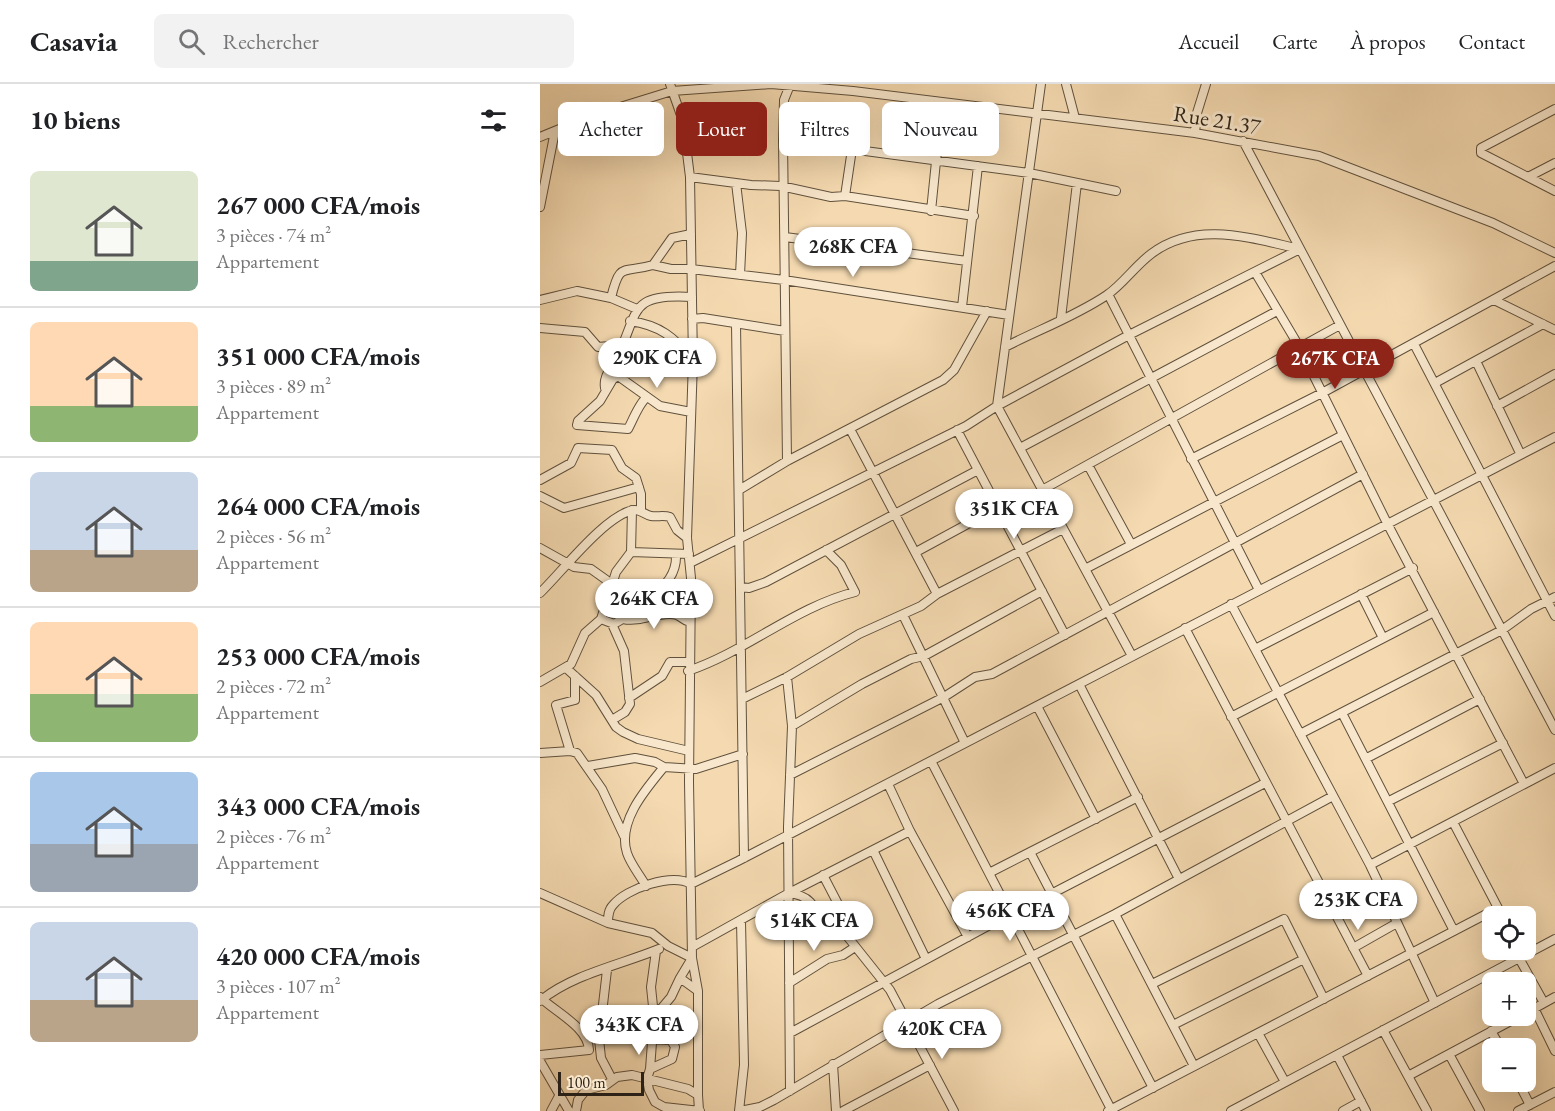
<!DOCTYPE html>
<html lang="fr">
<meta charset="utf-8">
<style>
:root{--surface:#fff;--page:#f2f2f2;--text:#202124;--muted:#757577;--line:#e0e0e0;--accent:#8f2418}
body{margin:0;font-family:"EB Garamond",serif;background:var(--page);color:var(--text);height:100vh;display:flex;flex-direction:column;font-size:22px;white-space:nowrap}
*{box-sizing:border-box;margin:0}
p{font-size:20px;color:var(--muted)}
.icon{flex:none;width:33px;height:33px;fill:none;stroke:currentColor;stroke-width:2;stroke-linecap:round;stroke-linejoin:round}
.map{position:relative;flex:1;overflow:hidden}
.side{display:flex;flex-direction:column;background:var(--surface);width:540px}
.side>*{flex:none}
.guide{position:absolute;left:18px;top:18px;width:570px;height:54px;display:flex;gap:12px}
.tools{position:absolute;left:942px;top:822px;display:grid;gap:12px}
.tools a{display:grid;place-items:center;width:54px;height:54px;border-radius:9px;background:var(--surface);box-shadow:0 6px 24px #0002;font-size:30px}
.scale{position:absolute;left:18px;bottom:15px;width:86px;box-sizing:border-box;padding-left:6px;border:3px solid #2e2316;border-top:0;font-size:16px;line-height:21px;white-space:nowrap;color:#2e2316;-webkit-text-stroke:4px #f8e7cc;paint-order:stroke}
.price{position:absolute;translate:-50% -51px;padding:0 14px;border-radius:21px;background:#fff;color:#222;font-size:20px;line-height:39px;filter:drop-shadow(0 2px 3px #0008)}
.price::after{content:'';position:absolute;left:50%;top:36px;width:18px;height:14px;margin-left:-9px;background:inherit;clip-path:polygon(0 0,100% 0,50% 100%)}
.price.active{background:var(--accent);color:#fff}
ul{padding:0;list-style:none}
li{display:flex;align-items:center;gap:18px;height:150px;padding:0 30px}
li+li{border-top:2px solid var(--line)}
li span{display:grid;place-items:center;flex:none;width:168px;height:120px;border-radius:9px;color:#555}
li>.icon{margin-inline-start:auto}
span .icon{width:72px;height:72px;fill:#fffc;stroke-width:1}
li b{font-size:26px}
h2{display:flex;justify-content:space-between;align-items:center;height:72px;padding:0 30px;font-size:26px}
.tag{padding:0 21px;border-radius:9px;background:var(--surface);box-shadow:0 6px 24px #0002;font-size:21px;line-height:54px}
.tag.active{background:var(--accent);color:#fff}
header{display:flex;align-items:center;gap:36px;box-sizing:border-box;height:84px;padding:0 30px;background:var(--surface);border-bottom:2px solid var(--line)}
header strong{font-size:28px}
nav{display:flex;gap:33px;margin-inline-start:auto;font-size:21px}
.search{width:420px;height:54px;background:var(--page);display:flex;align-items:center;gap:15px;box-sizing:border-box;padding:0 21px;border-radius:9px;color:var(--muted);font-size:22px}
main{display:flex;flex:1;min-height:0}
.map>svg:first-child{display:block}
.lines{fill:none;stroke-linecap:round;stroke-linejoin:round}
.minor-casing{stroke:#60513d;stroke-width:10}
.minor{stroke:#f8e7cc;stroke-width:8}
.labels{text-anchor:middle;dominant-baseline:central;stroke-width:6;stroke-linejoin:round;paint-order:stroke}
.street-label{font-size:22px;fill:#2e2316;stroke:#f8e7cc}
</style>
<header>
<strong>Casavia</strong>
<div class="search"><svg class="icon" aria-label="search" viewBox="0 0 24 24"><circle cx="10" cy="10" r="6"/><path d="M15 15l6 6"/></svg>Rechercher</div>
<nav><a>Accueil</a><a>Carte</a><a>À propos</a><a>Contact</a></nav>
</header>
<main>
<section class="side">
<h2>10 biens<svg class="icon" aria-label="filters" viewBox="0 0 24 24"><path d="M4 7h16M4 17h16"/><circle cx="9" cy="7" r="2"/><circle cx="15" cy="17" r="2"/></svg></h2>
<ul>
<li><span style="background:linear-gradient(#dfe7d0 75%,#7fa58c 0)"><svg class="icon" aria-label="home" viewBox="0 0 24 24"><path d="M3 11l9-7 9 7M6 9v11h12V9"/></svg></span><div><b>267 000 CFA/mois</b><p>3 pièces · 74 m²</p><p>Appartement</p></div></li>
<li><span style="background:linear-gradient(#ffd9b3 70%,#8fb573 0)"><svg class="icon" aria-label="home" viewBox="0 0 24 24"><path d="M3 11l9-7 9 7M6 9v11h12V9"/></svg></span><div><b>351 000 CFA/mois</b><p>3 pièces · 89 m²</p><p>Appartement</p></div></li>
<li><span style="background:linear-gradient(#c9d6e8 65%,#b9a48a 0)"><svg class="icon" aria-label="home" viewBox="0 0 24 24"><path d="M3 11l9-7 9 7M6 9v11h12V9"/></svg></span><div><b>264 000 CFA/mois</b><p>2 pièces · 56 m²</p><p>Appartement</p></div></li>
<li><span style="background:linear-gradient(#ffd9b3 60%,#8fb573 0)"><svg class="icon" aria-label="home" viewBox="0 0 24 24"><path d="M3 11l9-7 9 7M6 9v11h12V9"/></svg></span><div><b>253 000 CFA/mois</b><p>2 pièces · 72 m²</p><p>Appartement</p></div></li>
<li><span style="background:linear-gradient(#a9c7e8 60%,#9aa5b1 0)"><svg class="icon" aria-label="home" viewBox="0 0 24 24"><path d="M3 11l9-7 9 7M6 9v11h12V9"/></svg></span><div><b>343 000 CFA/mois</b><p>2 pièces · 76 m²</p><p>Appartement</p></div></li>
<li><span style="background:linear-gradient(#c9d6e8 65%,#b9a48a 0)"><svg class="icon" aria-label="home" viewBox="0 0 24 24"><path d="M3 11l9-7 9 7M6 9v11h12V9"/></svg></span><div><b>420 000 CFA/mois</b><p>3 pièces · 107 m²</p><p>Appartement</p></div></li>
</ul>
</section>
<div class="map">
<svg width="1015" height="1027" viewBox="0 0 1015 1027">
<rect width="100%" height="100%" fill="#f5dab1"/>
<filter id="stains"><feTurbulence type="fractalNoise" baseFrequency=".00333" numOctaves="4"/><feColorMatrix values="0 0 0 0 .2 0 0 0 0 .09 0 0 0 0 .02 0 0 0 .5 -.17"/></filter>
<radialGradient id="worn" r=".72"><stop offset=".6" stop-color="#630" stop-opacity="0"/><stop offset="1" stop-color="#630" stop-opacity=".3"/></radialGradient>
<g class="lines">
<!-- minor casing -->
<g class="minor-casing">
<path id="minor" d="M 130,0 L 143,37 L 150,93 L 153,277 L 147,454 L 151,494 L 149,698 L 152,874 L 158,907
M 501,0 L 457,322 L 592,572
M 526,0 L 535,34
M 1015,25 L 941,64 L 941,69 L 1015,107
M 655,49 L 657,29 L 666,0
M 0,53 L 51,32 L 132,7 L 231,0 L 313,7 L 655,49 L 779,72 L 953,139 L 1015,169
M 243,56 L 489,89 L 576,107
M 703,57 L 1015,646
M 150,93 L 211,101 L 241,102 L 291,113 L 305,112 L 434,132
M 988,93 L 1015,79
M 196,99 L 202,149 L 200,191
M 305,112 L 312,65
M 0,123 L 15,47
M 391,127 L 402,18
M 245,153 L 427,177
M 113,181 L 131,185 L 151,185 L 244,196 L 469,231
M 715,188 L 760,264 L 847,439 L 984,700
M 568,210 L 719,506
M 71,214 C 80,177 82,190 113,181 L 132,154 L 151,150
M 0,216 L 37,207 L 71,214 L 97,225
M 954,216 L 1015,246
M 422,223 L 438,82
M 521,234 L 537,99
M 152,235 L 163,234 L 245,247
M 90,237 C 119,241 135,253 152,276
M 196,240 L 204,774
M 0,244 L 45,248 L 58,263 L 81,261
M 874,260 L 1015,532
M 465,263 C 498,246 536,232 567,211 C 583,200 595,182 611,170 C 656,136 710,154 760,165
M 936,277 L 980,369
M 78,292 L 120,322 L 151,328
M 895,299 L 1003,240
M 65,304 C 63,292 71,285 76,275 C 100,229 86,209 152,213
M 107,313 C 99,319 93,336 88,345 L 37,341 L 38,337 L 60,317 L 73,295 L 141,260
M 957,322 L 1015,290
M 310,345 L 397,510
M 417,346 L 525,551
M 480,364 L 737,227
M 651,375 L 782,309 L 1015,182
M 247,377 L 243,56 L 244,16 L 250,1
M 548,381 L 591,460
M 0,396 L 31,379 L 38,364 L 72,366 L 82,384 L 96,394 L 101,410 L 101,427
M 199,406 L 247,377 L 403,296 L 414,286 L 447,227
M 502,406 L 800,241
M 0,412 L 24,424 L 99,403
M 92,426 L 91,468 L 149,470
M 0,464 L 34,483 L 51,485 L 72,500
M 376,468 L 457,424
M 150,479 L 426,342 L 457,322 L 589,251 L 760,165
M 545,485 L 803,351
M 200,503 L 209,504 L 226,498 L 438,386
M 0,509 C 21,489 66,430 94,426 C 100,425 105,431 111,432 C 117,433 124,431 130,433 L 137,446 L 147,454
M 821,510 L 843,554
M 691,520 L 830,781 L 895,919
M 363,531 L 425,659
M 61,535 L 74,540 L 106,521 L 110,511 C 126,504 137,488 136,470
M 83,535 C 102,539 121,526 137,531 C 142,533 144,537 150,538
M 72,540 L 84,567 L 90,620 L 85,628 L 72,636
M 645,544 L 828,892
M 715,565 L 873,484
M 26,584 L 56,611 L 76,643 L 83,648 L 98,655 L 149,667
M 148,587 C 207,567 255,523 315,508 L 301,481 L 286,466
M 247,593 L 252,642 L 248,743 L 250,1007
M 0,598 L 31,580 L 45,549 L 61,535 L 76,488 L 91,468
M 539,600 L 639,795
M 89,614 L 122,592 L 130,578 L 149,578
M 202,615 L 247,593 L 319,550 L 381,522 L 397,510 L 523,445
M 497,622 L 556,735
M 802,629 L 914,847
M 691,633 L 894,528
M 252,642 L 322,600 L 371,575 L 384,572 L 502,507
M 760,650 L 962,546 L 991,525 L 1015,513
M 30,667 L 16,621 L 35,616 L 35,592
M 0,669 L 30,667 L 37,669 L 62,705 L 84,752
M 827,674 L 940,615
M 391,677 L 572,1027
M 48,682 L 95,674 L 115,678 L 124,683 L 156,685 L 203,670
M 250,691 L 404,613 L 435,593 L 452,590 L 823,390
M 348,700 L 370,747 L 428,853
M 849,717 L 963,659
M 333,766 L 386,875
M 490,768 L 613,1004
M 830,781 L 1015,684
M 449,789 L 598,713
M 283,791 L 297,818 L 307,852 L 350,906 L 414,1027
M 106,802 C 100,791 91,781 87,769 C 77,738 105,706 124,683
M 0,809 L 68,839 L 112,849 L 128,862 L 152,874
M 249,809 C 268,811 276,821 280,839 L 277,844
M 513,809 L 725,699
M 575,830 L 654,982
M 68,839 C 68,833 68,826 73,821 C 87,804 132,789 151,800 L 198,777 L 1015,353
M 249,846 L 305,844
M 152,863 L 249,809 L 370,747
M 813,864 L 857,839
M 116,867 L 111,903 L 114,932 L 110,985 L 107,995 L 109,1006 L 115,1018 L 124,1023 L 160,1027
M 152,874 L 140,894 L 158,907 L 158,1011
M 979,874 L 1004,919
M 67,886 L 59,955 L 61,974 L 72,995
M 249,899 L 287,875 L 303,871 L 315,863
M 612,900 L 744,835 L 784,915
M 0,913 C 15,928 48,943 49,966 L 0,971
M 0,917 C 33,890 80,881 119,865
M 994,924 L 1015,967
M 986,929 L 1015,913
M 114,933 L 131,913 L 140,894
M 633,941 L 764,875
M 843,946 L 887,1027
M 951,947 L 961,964
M 250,949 L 470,830
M 718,949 L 745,998
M 909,970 L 940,1027
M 797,971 L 826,1027
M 0,977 L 29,1027
M 293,980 L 296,1027
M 110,985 L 132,975 L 135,963 L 131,956 L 112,955
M 868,992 L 980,932
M 978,998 L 990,1021
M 11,1027 L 19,1012
M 36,1027 L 38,1016 L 46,1006 L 66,1001 L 77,993 L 92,991 L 148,1005 L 158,1011 L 159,1026
M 199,1027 L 204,981 L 201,837
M 200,1027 L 220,1023 L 234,1016 L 398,920 L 575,830 L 793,712
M 303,1027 L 390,981
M 568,1027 L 958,824 L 913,738
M 691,1027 L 1015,855
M 803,1027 L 821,1017
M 978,1027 L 1015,1008"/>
</g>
<!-- minor -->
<use href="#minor" class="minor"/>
</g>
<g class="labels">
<!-- street labels -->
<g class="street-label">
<text transform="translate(677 36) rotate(9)">Rue 21.37</text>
</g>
</g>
<rect width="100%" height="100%" filter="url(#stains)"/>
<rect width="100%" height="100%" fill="url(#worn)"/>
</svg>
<div class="tools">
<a><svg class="icon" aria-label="locate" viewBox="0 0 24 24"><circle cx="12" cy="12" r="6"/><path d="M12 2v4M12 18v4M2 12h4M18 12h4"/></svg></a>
<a>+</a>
<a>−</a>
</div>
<div class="scale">100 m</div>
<b class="price" style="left:313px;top:194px">268K CFA</b>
<b class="price" style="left:117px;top:305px">290K CFA</b>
<b class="price active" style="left:795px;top:306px">267K CFA</b>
<b class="price" style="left:474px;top:456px">351K CFA</b>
<b class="price" style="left:114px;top:546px">264K CFA</b>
<b class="price" style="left:818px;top:847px">253K CFA</b>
<b class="price" style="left:470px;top:858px">456K CFA</b>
<b class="price" style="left:274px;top:868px">514K CFA</b>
<b class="price" style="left:99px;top:972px">343K CFA</b>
<b class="price" style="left:402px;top:976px">420K CFA</b>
<div class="guide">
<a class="tag">Acheter</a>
<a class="tag active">Louer</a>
<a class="tag">Filtres</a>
<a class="tag">Nouveau</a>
</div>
</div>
</main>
